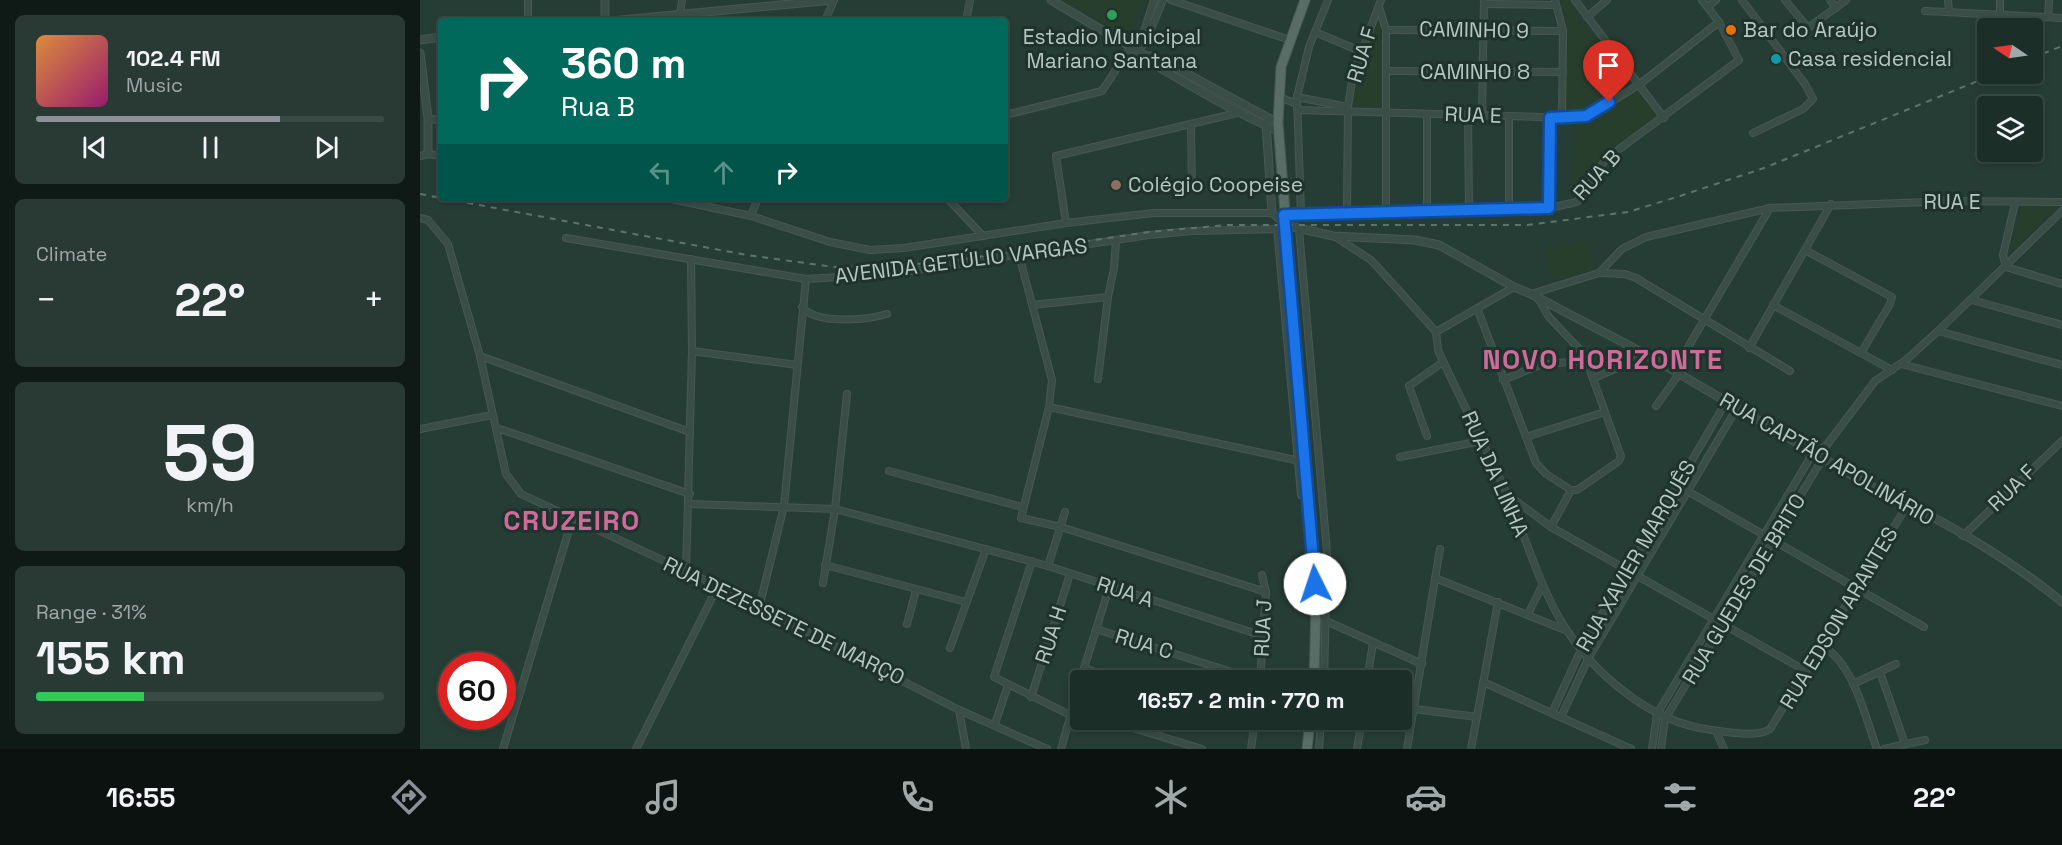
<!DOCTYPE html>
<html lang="en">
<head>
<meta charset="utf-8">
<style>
	body { margin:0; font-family:"Space Grotesk",sans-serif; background:#293a34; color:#f1f3f6; height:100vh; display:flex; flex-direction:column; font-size:22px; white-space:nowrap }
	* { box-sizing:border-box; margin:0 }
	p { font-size:20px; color:#a0a8a8 }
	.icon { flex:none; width:33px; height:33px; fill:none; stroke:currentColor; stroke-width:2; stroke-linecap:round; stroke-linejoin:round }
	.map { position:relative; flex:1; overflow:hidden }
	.side { display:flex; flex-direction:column; gap:15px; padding:15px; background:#0f1916; width:420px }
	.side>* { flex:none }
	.banner { position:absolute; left:18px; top:18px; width:570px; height:183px; border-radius:6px; box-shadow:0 3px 9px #0003,0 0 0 2px #3a4a45; background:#00695c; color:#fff; overflow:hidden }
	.needle { width:39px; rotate:283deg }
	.controls { position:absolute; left:1557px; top:18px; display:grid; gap:12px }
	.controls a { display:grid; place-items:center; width:66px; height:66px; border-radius:6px; background:#1c2e28; box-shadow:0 3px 9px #0003,0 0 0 2px #3a4a45; font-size:30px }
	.speed { position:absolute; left:18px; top:652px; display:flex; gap:12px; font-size:30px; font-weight:700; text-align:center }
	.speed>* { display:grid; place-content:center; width:78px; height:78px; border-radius:50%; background:#1c2e28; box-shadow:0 3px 9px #0003,0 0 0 2px #3a4a45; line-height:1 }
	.speed .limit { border:9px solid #d22; background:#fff; color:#111 }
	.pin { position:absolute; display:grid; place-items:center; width:51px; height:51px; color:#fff; margin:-62px -26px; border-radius:50% 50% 50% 0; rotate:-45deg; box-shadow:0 0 6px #0007 }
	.pin .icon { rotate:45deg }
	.me { position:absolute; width:66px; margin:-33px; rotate:356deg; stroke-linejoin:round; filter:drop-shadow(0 0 4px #0008) }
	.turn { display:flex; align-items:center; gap:21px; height:126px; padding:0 24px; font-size:27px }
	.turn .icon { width:78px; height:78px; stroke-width:2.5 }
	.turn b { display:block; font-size:42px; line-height:51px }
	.lanes { display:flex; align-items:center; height:57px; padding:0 24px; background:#0003; justify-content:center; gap:30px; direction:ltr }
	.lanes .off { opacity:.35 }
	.big { font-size:45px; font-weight:600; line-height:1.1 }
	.side .tile { flex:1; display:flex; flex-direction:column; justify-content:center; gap:9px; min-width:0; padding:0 21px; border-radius:9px; background:#293a34 }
	.side .dial { align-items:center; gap:0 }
	.dial b { font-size:78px; line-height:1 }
	.song { display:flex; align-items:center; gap:18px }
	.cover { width:72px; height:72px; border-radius:9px; background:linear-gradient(135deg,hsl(30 70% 55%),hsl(320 70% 35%)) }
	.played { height:6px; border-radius:3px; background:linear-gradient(90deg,#8c9099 70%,#3a4a45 70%) }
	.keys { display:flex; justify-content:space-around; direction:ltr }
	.heat { display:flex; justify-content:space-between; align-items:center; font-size:33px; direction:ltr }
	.charge { height:9px; border-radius:4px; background:linear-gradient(90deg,#34c759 31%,#3a4a45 0) }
	.trip { position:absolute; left:650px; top:670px; width:342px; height:60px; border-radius:6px; background:#1c2e28; box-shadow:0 3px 9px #0003,0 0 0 2px #3a4a45; font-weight:600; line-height:60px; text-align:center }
	.tab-bar { display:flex; height:96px; justify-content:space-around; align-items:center; background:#0b1210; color:#a0a8a8 }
	.tab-bar .icon { width:42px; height:42px }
	.tab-bar .on { color:#8c9099 }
	.tab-bar b { font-size:27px; color:#f1f3f6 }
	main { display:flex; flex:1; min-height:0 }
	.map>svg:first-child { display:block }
	.green { fill:#283e2c }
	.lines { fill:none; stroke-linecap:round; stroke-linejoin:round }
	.minor-casing { stroke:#465953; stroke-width:8 }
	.tertiary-casing { stroke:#465953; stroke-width:9 }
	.primary-casing { stroke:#465953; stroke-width:11 }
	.minor { stroke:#3a4d47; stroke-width:6 }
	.tertiary { stroke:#3a4d47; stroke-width:7 }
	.primary { stroke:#586d66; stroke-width:9 }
	.rail { stroke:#5c746c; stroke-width:2; stroke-dasharray:6 6; stroke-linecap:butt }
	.route-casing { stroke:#114b97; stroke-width:15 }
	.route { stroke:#1a73e8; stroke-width:10 }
	.leisure-dot { fill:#2e9e5b; stroke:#1f322c; stroke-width:2 }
	.food-dot { fill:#e8710a; stroke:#1f322c; stroke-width:2 }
	.culture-dot { fill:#0f9aa8; stroke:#1f322c; stroke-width:2 }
	.education-dot { fill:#8d6e63; stroke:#1f322c; stroke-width:2 }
	.labels { text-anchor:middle; stroke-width:6; stroke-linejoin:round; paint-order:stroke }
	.street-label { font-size:21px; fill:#b6c8c2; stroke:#1f322c }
	.poi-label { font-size:21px; fill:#b6c8c2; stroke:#1f322c; text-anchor:start }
	.district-label { font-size:27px; font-weight:bold; letter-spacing:1.5px; fill:#cd6c9b; stroke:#1f322c }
</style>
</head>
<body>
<main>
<section class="side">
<div class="tile">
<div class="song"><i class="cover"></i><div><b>102.4 FM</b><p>Music</p></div></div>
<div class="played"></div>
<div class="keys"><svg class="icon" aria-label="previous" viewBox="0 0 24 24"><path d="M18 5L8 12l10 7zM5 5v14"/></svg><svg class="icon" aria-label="pause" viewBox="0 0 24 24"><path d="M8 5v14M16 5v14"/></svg><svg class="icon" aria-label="next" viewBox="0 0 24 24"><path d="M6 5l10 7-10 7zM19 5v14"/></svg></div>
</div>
<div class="tile"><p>Climate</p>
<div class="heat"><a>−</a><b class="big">22°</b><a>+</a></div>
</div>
<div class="tile dial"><b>59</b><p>km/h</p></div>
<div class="tile"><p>Range · 31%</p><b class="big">155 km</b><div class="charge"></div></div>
</section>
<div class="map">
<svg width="1642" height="749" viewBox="0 0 1642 749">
	<rect width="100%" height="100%" fill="#263d35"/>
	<g class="green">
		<path d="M643 0H723L712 29 704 34Z"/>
		<path d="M1137 0H1149L1161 21 1211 83C1191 99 1172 117 1145 115V34Z"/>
		<path d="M956 25 965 27 964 111 930 105 942 55Z"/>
		<path d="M1216 90 1237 115 1177 162 1160 191 1152 187 1157 126 1169 124Z"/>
		<path d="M1634 204 1635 211 1591 252 1599 206Z"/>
		<path d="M1167 239 1175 268 1133 280 1126 251Z"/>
	</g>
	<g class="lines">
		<defs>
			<g id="minor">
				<path d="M108 0V21"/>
				<path d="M751 0 864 38"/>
				<path d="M1135 0 1143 31 1142 118"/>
				<path d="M1155 0 1244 118"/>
				<path d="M1322 0 1385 84 1393 99 1383 109 1333 133"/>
				<path d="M1365 0 1388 28 1426 0"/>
				<path d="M1410 0 1416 8"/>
				<path d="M1528 0 1529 12"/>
				<path d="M1064 4 1136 5"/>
				<path d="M959 7 966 30V211"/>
				<path d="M1288 7 1296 0"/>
				<path d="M1505 11 1642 18"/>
				<path d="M1580 14V0"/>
				<path d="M1167 17 1187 0"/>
				<path d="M1628 17 1629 0"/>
				<path d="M259 21 262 0"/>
				<path d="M405 21 414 0"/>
				<path d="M546 21 550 0"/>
				<path d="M966 30 1143 31"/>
				<path d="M895 32 940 51"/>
				<path d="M718 50 734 0"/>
				<path d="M718 51 726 41 743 0"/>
				<path d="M966 71 1143 72"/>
				<path d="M859 97 877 104"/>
				<path d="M877 97 928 107"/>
				<path d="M877 110 1156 118 1178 110 1220 84 1299 22"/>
				<path d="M585 115 682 91 711 47"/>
				<path d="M1048 115 1049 210"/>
				<path d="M1062 115 1064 0"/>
				<path d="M8 118 21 121"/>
				<path d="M771 125 772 190"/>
				<path d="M0 156 8 154 21 156"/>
				<path d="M247 198 331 216 410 242 450 250 484 248 646 223 734 213H852L865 225"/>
				<path d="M527 198 563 236"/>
				<path d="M1595 203 1583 255 1586 267 1642 284"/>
				<path d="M1129 208 1130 118"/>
				<path d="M1089 210V116"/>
				<path d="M1007 211V114"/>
				<path d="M927 212 928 107 933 75 961 0"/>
				<path d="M881 214 877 97 889 47 908 0"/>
				<path d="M864 215 1129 208 1157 202 1186 159 1319 60 1299 22 1282 0"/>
				<path d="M331 216 338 198"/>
				<path d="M0 218 8 220 28 244 60 356 86 474 101 494 298 586 539 710 627 749"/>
				<path d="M646 223 636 156 817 113"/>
				<path d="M857 228 881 495"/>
				<path d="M879 229 907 552 904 681"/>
				<path d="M914 236 951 260 983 295 1016 332 1018 350C1039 397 1064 443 1085 490 1121 572 1129 635 1206 693 1232 713 1259 726 1292 730 1308 732 1337 738 1350 729L1488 504"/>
				<path d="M146 238 386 279 471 274 729 235 772 231 866 229"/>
				<path d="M1385 250 1472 297 1470 304 1441 353"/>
				<path d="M599 255 632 380 629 407 601 518 641 527 846 592"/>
				<path d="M1179 273 1205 274 1216 278 1370 371"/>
				<path d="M1111 294 1179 273 1202 249 1226 237 1350 208 1533 201 1642 202"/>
				<path d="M1117 297 1129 317 1164 354 1201 456 1199 461 1157 490H1151"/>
				<path d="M1552 300 1642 325"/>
				<path d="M612 305 688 297 694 268 696 241"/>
				<path d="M1353 305 1472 370"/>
				<path d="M382 307C397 325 447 320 467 314"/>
				<path d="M1057 308 1116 463 1126 474 1151 490"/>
				<path d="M1518 331 1642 365"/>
				<path d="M1016 332 1094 287"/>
				<path d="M1329 348 1411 204"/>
				<path d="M272 351 377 365"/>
				<path d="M60 356 270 432"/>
				<path d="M1481 364 1642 406"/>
				<path d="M1254 371 1350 208"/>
				<path d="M1174 378 1227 355"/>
				<path d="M678 379 688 297"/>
				<path d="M1083 380 1120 365 1167 360"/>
				<path d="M1236 406 1259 374"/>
				<path d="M629 407 880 461"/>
				<path d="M77 428 270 494"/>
				<path d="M0 429 72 415"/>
				<path d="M1007 436 989 386 1023 362"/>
				<path d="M1106 437 1185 412"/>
				<path d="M980 457 1061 441"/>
				<path d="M469 471 602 507"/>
				<path d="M1257 485 1504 627"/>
				<path d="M1088 495 1131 527 1386 671"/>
				<path d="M270 504 415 509 628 566 843 636"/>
				<path d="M1131 527 1151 490"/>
				<path d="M1543 536 1642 441"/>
				<path d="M612 561 574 677 650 715"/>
				<path d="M405 565 546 602"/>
				<path d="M628 566 645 512"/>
				<path d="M266 572 272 351 271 259"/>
				<path d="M1015 578 1145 630"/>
				<path d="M403 583 415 509 427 394"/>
				<path d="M896 607 906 621 1002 664"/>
				<path d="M339 608 364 506 386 279"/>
				<path d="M1108 614 1122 586"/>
				<path d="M487 624 496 590"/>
				<path d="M676 629 840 681"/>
				<path d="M1402 645C1435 666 1444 714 1457 749"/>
				<path d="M530 648 566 549"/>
				<path d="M664 668 702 681"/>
				<path d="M1460 672 1485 744"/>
				<path d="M660 681 689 588"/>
				<path d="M840 681 846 592 842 575"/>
				<path d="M947 681 953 643"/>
				<path d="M1063 682 1211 749"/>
				<path d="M1433 684 1476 664"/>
				<path d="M611 697 650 574"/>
				<path d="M994 709 1057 717"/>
				<path d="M539 710 546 749"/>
				<path d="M1132 713 1160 652 1306 402"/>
				<path d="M1141 717 1168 659 1317 408"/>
				<path d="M687 720 782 749"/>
				<path d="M821 720 835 725"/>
				<path d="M575 724 588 685"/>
				<path d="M1296 731 1304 749"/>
				<path d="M83 749 152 520"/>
				<path d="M216 749 298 586"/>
				<path d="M641 749 660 682"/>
				<path d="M831 749 835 720"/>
				<path d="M899 749 901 720"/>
				<path d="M937 749 942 720"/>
				<path d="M987 749 1020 549"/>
				<path d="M1051 749 1078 602"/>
				<path d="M1232 749 1237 714 1393 453 1406 446"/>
				<path d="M1241 749 1245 719 1403 458 1406 446 1455 381 1486 360 1518 331 1642 211"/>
				<path d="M1464 749 1505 740"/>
			</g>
			<g id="tertiary">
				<path d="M631 0 726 56 730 62C772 87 813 111 858 131"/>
				<path d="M185 21V0"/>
				<path d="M191 21 413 0"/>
				<path d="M0 40 21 37"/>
				<path d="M0 53 8 118V154"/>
				<path d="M726 56H734L858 123"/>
				<path d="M846 123 852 213"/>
				<path d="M865 225 913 236 995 240 1019 245 1094 287 1111 294 1227 355 1461 492C1521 518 1592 561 1642 602"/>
			</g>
			<g id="primary">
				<path d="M885 0 861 67 858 123 896 607 894 681"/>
				<path d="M887 749 890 720"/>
			</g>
		</defs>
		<use href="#minor" class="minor-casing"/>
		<use href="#tertiary" class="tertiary-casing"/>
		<use href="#primary" class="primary-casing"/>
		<use href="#minor" class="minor"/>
		<use href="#tertiary" class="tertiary"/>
		<use href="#primary" class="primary"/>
		<g class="rail">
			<path d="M1612 58 1642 46"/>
			<path d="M0 194 327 255 414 267 487 265 537 260 729 232 807 225H1107L1208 212 1260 196 1344 168 1575 74"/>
		</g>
	</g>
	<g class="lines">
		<defs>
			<path id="route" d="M895 584 864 215 1129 208 1130 118 1166 116 1189 102"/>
		</defs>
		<use href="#route" class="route-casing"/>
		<use href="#route" class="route"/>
	</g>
	<circle class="leisure-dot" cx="692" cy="15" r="6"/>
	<circle class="food-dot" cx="1311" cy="30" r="6"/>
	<circle class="culture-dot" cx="1356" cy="59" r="6"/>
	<circle class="education-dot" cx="696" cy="185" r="6"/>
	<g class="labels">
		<g class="street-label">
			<text transform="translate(1054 30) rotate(1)" y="7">CAMINHO 9</text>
			<text transform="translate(942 55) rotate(-73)" y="7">RUA F</text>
			<text x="1055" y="79">CAMINHO 8</text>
			<text transform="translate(1053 115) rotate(2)" y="7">RUA E</text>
			<text transform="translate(1177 175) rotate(-48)" y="7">RUA B</text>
			<text x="1532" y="209">RUA E</text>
			<text transform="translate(541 261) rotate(-7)" y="7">AVENIDA GETÚLIO VARGAS</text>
			<text transform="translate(1407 459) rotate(30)" y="7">RUA CAPTÃO APOLINÁRIO</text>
			<text transform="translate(1075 474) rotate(66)" y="7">RUA DA LINHA</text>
			<text transform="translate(1592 488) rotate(-44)" y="7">RUA F</text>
			<text transform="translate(1216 556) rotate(-60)" y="7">RUA XAVIER MARQUÊS</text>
			<text transform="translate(1324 589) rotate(-59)" y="7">RUA GUEDES DE BRITO</text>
			<text transform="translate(705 592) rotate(18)" y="7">RUA A</text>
			<text transform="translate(1419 618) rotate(-59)" y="7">RUA EDSON ARANTES</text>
			<text transform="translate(364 621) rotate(26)" y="7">RUA DEZESSETE DE MARÇO</text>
			<text transform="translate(843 628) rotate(-87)" y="7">RUA J</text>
			<text transform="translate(631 635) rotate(-72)" y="7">RUA H</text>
			<text transform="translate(724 644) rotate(17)" y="7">RUA C</text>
		</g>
		<g class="poi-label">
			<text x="1323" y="37">Bar do Araújo</text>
			<text x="692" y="44" text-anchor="middle">Estadio Municipal<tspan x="692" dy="24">Mariano Santana</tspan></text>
			<text x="1368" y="66">Casa residencial</text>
			<text x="708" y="192">Colégio Coopeise</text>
		</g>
		<g class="district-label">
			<text x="1183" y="369">NOVO HORIZONTE</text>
			<text x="152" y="530">CRUZEIRO</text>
		</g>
	</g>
</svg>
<div class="controls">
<a><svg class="needle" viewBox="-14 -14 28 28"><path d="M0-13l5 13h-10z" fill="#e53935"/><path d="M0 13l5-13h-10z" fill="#a0a8a8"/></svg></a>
<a><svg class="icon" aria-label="layers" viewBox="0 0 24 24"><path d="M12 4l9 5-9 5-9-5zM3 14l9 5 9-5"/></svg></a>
</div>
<div class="speed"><div class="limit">60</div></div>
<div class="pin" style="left:1189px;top:102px;background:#d93025"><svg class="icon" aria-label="arrive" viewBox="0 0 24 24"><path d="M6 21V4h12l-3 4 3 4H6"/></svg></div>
<svg class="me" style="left:895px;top:584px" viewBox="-20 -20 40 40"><circle r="19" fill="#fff"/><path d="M0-13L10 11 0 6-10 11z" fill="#1a73e8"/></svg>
<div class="trip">16:57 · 2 min · 770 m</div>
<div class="banner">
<div class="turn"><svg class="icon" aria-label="right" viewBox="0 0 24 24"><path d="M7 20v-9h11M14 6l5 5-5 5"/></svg><div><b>360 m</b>Rua B</div></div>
<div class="lanes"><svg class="icon off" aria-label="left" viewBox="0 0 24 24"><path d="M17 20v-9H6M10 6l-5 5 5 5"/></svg><svg class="icon off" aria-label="ahead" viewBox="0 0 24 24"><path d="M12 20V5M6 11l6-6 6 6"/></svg><svg class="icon" aria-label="right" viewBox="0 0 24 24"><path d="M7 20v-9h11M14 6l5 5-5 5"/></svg></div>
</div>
</div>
</main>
<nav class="tab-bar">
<b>16:55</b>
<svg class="icon on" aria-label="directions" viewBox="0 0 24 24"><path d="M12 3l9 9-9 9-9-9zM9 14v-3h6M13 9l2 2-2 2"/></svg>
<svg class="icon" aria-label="music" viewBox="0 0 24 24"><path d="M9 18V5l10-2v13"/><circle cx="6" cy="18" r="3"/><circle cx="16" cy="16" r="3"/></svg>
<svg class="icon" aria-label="phone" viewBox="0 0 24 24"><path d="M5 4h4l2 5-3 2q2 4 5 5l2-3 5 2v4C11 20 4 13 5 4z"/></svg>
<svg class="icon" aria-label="climate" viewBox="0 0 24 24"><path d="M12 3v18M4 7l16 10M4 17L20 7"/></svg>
<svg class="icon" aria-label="car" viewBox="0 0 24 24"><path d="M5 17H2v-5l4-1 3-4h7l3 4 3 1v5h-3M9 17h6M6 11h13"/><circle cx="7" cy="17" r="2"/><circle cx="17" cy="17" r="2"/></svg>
<svg class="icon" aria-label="filters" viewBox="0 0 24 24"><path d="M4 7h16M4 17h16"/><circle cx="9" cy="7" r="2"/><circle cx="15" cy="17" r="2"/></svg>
<b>22°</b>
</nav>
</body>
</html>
